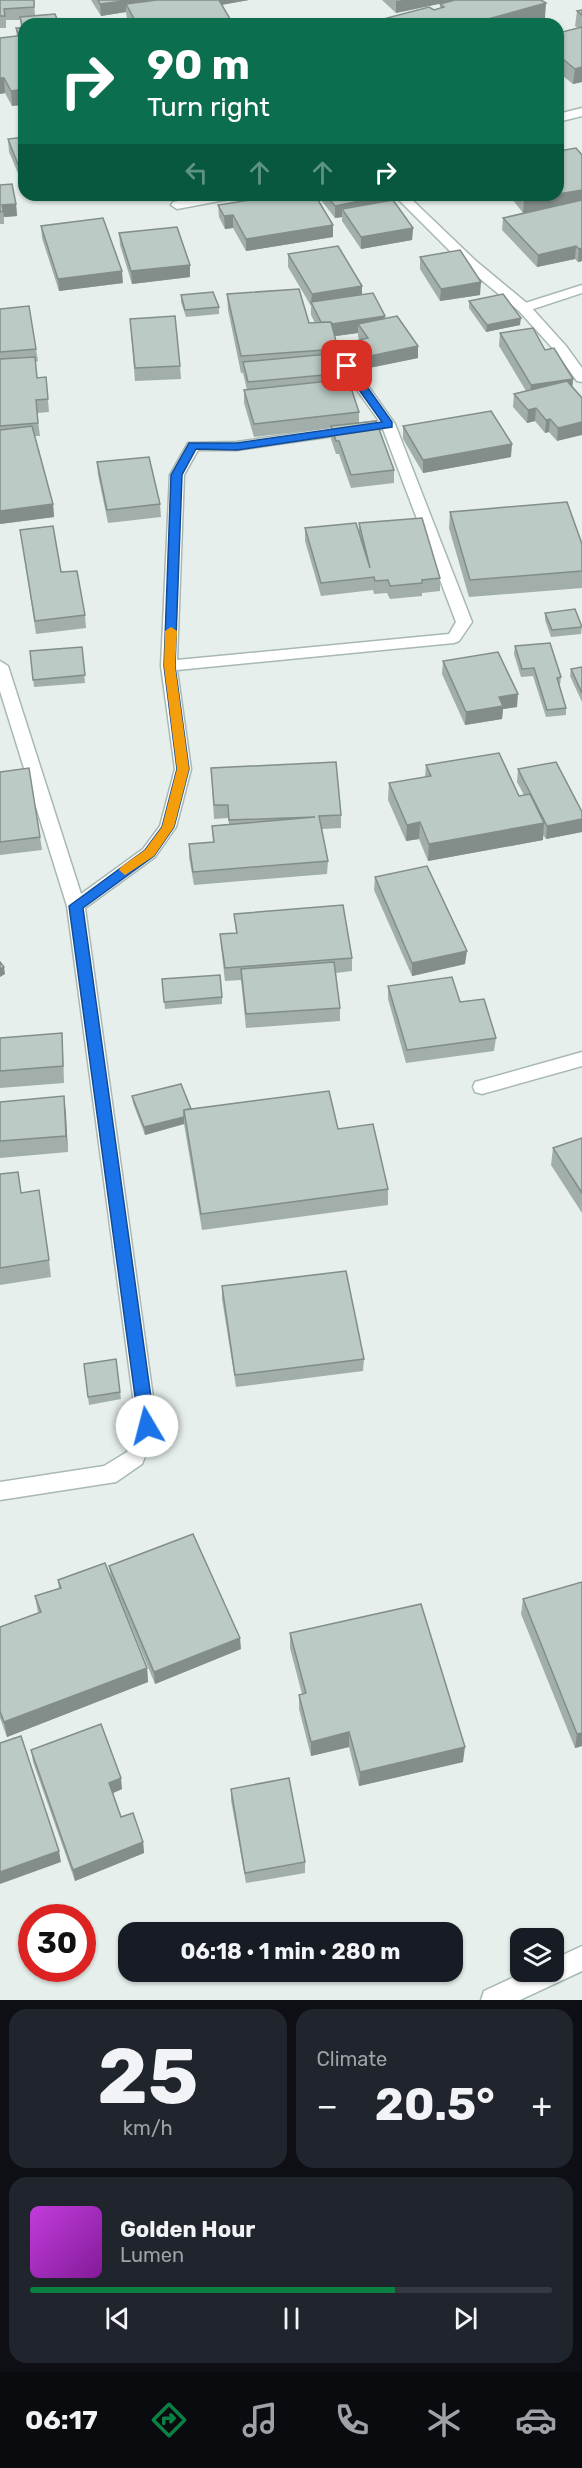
<!DOCTYPE html>
<html lang="en">
<head>
<meta charset="utf-8">
<style>
	body { margin:0; font-family:Rubik,sans-serif; background:#20242c; color:#f1f3f6; height:100vh; display:flex; flex-direction:column; font-size:22px; white-space:nowrap }
	* { box-sizing:border-box; margin:0 }
	p { font-size:20px; color:#9ea1a6 }
	.icon { flex:none; width:33px; height:33px; fill:none; stroke:currentColor; stroke-width:2; stroke-linecap:round; stroke-linejoin:round }
	.map { position:relative; height:2000px; overflow:hidden }
	.side { display:flex; flex-direction:column; gap:9px; padding:9px; background:#0d0f14; flex:1 }
	.side>* { flex:none }
	.banner { position:absolute; left:18px; top:18px; width:546px; height:183px; border-radius:18px; box-shadow:0 2px 4px #0004; background:#0b6e4f; color:#fff; overflow:hidden }
	.fabs { position:absolute; left:510px; top:1928px; display:grid; gap:12px }
	.fabs a { display:grid; place-items:center; width:54px; height:54px; border-radius:12px; background:#171b24; box-shadow:0 2px 4px #0004; font-size:30px }
	.speed { position:absolute; left:18px; top:1904px; display:flex; gap:12px; font-size:30px; font-weight:700; text-align:center }
	.speed>* { display:grid; place-content:center; width:78px; height:78px; border-radius:50%; background:#171b24; box-shadow:0 2px 4px #0004; line-height:1 }
	.speed .limit { border:9px solid #d22; background:#fff; color:#111 }
	.pin { position:absolute; display:grid; place-items:center; width:51px; height:51px; color:#fff; margin:-26px; border-radius:12px; box-shadow:0 3px 9px #0006 }
	.me { position:absolute; width:66px; margin:-33px; rotate:352deg; stroke-linejoin:round; filter:drop-shadow(0 0 4px #0008) }
	.turn { display:flex; align-items:center; gap:21px; height:126px; padding:0 30px; font-size:27px }
	.turn .icon { width:78px; height:78px; stroke-width:2.5 }
	.turn b { display:block; font-size:42px; line-height:51px }
	.lanes { display:flex; align-items:center; height:57px; padding:0 30px; background:#0003; justify-content:center; gap:30px; direction:ltr }
	.lanes .off { opacity:.35 }
	.big { font-size:45px; font-weight:700; line-height:1.1 }
	.side .card { flex:1; display:flex; flex-direction:column; justify-content:center; gap:9px; min-width:0; padding:0 21px; border-radius:18px; background:#20242c }
	.side .dial { align-items:center; gap:0 }
	.dial b { font-size:78px; line-height:1 }
	.song { display:flex; align-items:center; gap:18px }
	.cover { width:72px; height:72px; border-radius:9px; background:linear-gradient(135deg,hsl(290 70% 55%),hsl(290 70% 35%)) }
	.played { height:6px; border-radius:3px; background:linear-gradient(90deg,#0b8043 70%,#363941 70%) }
	.keys { display:flex; justify-content:space-around; direction:ltr }
	.heat { display:flex; justify-content:space-between; align-items:center; font-size:33px; direction:ltr }
	.side .tiles { flex:1; display:grid; gap:9px; grid-template-columns:1fr 1fr }
	.card:last-child { grid-column:span 2 }
	.trip { position:absolute; left:118px; top:1922px; width:345px; height:60px; border-radius:18px; background:#171b24; box-shadow:0 2px 4px #0004; font-weight:700; line-height:60px; text-align:center }
	.menu { display:flex; height:96px; justify-content:space-around; align-items:center; background:#090b0e; color:#9ea1a6 }
	.menu .icon { width:42px; height:42px }
	.menu .selected { color:#0b8043 }
	.menu b { font-size:27px; color:#f1f3f6 }
	.map>svg:first-child { display:block }
	.lines { fill:none; stroke-linecap:round; stroke-linejoin:round }
	.service-casing { stroke:#a8b8b2; stroke-width:3 }
	.minor-casing { stroke:#a8b8b2; stroke-width:3 }
	.service { fill:#fff; fill-rule:evenodd }
	.minor { fill:#fff; fill-rule:evenodd }
	.wall { fill:#a1aea9 }
	.shaded-wall { fill:#838d89 }
	.building { fill:#bbcac4; stroke:#838d89; stroke-width:1.5 }
	.route { fill:#1a73e8; stroke:#114b97; stroke-width:1.5 }
	.slow { fill:#f59e0b }
</style>
</head>
<body>
<div class="map">
<svg width="582" height="2000" viewBox="0 0 582 2000">
	<rect width="100%" height="100%" fill="#e6efeb"/>
	<g class="lines">
		<defs>
			<path id="service" d="M582 285V293L524 312 517 308 519 305Z"/>
			<g id="minor">
				<path d="M582 108V116L558 122V114Z"/>
				<path d="M210 195H236L230 199 177 209 171 205 173 202Z"/>
				<path d="M394 195H407L476 261 529 305 566 346 582 368V382L577 381 556 352 519 311 466 267Z"/>
				<path d="M347 362 352 363 395 424 472 622 459 641 454 643 177 670 191 769 176 827 155 857 85 908 157 1426 142 1464 116 1482 0 1500V1482L104 1466 127 1452 137 1426 67 906 0 691V661L8 666 81 894 143 849 160 826 175 769 161 666 170 475 188 443 237 442 379 421 340 366ZM383 429 456 622 449 634 177 660 184 475 198 450H237Z"/>
				<path d="M582 1052V1066L482 1094 475 1092 473 1087 475 1082Z"/>
				<path d="M582 1946V1971L520 2000H481L484 1991 527 1971H554V1959Z"/>
			</g>
		</defs>
		<use href="#service" class="service-casing"/>
		<use href="#minor" class="minor-casing"/>
		<use href="#service" class="service"/>
		<use href="#minor" class="minor"/>
	</g>
	<g class="wall">
		<path d="M0 0H34L35 16 12 106 5 93 0 94V38L17 36 16 28H21L20 20H6V28H0Z"/>
		<path d="M91 0H249L222 5 233 24H129L127 19 126 12 101 16Z"/>
		<path d="M382 0H541L545 18 524 24H387V18L440 9V4L448 2 396 13Z"/>
		<path d="M582 10V82L573 84 558 72V33L578 28 575 26 577 11Z"/>
		<path d="M24 137 23 185 9 152 8 139Z"/>
		<path d="M559 151 582 155V261L578 262 575 259 537 267 502 230 503 218 523 213 509 195H558Z"/>
		<path d="M0 185 16 204 17 216 4 217V224H0Z"/>
		<path d="M317 195H388V201L413 228 412 240 361 249 342 221V217L335 218Z"/>
		<path d="M218 205 333 237 246 251 233 228 225 229 219 217Z"/>
		<path d="M41 226 123 283 59 291 42 238Z"/>
		<path d="M119 233 190 265V277L132 284 120 245Z"/>
		<path d="M288 254 362 286V295L384 319 418 346V358L369 368 358 353 359 340H360L358 337V333L335 336 338 349V353L345 373V380L359 412V423L394 470V483L351 488 339 454H336L331 439V428L254 437 244 403V390H247L243 373H241L228 310 227 294 309 323H315L311 315V306L288 267Z"/>
		<path d="M420 257 480 295 440 301 420 269Z"/>
		<path d="M181 295 219 307V314L186 317 181 302Z"/>
		<path d="M469 301 520 325 486 332 469 308Z"/>
		<path d="M0 309 36 349 38 361 35 362 37 378 46 377 49 412 37 413 40 436H35L53 504 54 517 0 524Z"/>
		<path d="M130 319 180 366 181 379 135 381Z"/>
		<path d="M500 333 545 350 573 379 572 387 557 441 549 432 545 433 535 421 527 423 513 407 514 394 526 391 499 346Z"/>
		<path d="M403 426 511 457 423 473 403 439Z"/>
		<path d="M97 462 160 504 161 517 108 523 98 475Z"/>
		<path d="M450 512 582 544V588L469 597 449 528Z"/>
		<path d="M359 523 440 578V591L422 593V596L390 599 387 593 374 594 373 590 321 596 305 541V528L359 531Z"/>
		<path d="M20 530 61 572 85 615 86 628 36 634Z"/>
		<path d="M545 613 582 627 581 634 551 637 545 620Z"/>
		<path d="M515 646 561 677 560 685H559L566 708V715L546 717 533 676 521 677 514 654Z"/>
		<path d="M82 647 85 683 34 687 30 651Z"/>
		<path d="M443 661 517 707 503 709 502 719 465 725 442 674Z"/>
		<path d="M582 667V702L570 676 571 669Z"/>
		<path d="M426 765 519 796 524 795 517 782 518 769 582 812V832L546 839 543 835V840L428 861 419 839 406 841 388 800 389 783 425 777Z"/>
		<path d="M211 768 341 815V828L322 829 328 861 327 874 194 885 189 857V844L213 842 212 826 229 824 228 818 214 819Z"/>
		<path d="M0 772 40 837 42 850 0 855Z"/>
		<path d="M375 877 465 964 412 976 374 890Z"/>
		<path d="M234 914 352 958V971L336 973 340 1008V1021L246 1028 241 980 225 981 221 947 220 934 236 933Z"/>
		<path d="M162 979 222 997V1004L165 1009Z"/>
		<path d="M388 986 460 1002 496 1038 494 1051 406 1063 388 999Z"/>
		<path d="M62 1033 63 1050 64 1083 0 1088V1038Z"/>
		<path d="M64 1096 68 1152 0 1158V1102Z"/>
		<path d="M132 1096 191 1109 338 1129 388 1189V1205L202 1230 184 1124 145 1135 133 1103Z"/>
		<path d="M582 1138V1213L551 1165 553 1148Z"/>
		<path d="M0 1174 21 1193 49 1260 51 1277 0 1285Z"/>
		<path d="M222 1286 364 1359 363 1371 236 1387 222 1299Z"/>
		<path d="M116 1359 121 1399 89 1405 84 1364Z"/>
		<path d="M109 1566 241 1649 155 1684 115 1587 147 1668 148 1682 7 1737 0 1718V1627L38 1613 35 1596 59 1589 58 1580 111 1578Z"/>
		<path d="M582 1582V1746L575 1748 521 1614 523 1599Z"/>
		<path d="M290 1633 463 1762 359 1786 349 1747 311 1756 299 1709V1695L302 1694 290 1648Z"/>
		<path d="M31 1750 122 1789 113 1793 121 1817 143 1842 144 1853 75 1881 33 1762Z"/>
		<path d="M231 1789 305 1862V1873L246 1883 231 1800Z"/>
	</g>
	<g class="shaded-wall">
		<path d="M132 0H173L126 4V12L101 16 100 4Z"/>
		<path d="M214 0H249L214 6Z"/>
		<path d="M403 0H457L396 13V1Z"/>
		<path d="M546 3 545 18 524 24H470Z"/>
		<path d="M582 67V82L573 84 575 69Z"/>
		<path d="M0 78H4L5 93 0 94Z"/>
		<path d="M24 89V105L12 106 11 91Z"/>
		<path d="M21 172H24V184L23 185Z"/>
		<path d="M582 190V202L523 213 524 200 558 195Z"/>
		<path d="M389 195 388 208 342 209V217L335 218V206Z"/>
		<path d="M16 204 17 216 4 217 2 205Z"/>
		<path d="M233 215V228L225 229 224 216Z"/>
		<path d="M333 225V237L246 251V239Z"/>
		<path d="M413 228 412 240 361 249V237Z"/>
		<path d="M576 246 575 259 537 267 538 255Z"/>
		<path d="M582 248V261L578 262 579 249Z"/>
		<path d="M190 265V277L132 284 131 271Z"/>
		<path d="M122 271 123 283 59 291 58 279Z"/>
		<path d="M481 282 480 295 440 301 441 289Z"/>
		<path d="M362 286V298L311 303 312 294Z"/>
		<path d="M385 316 384 329 358 324V333L322 338V325Z"/>
		<path d="M521 318 520 325 486 332 487 325Z"/>
		<path d="M418 346V358L369 368 370 356Z"/>
		<path d="M573 379 572 391 530 398 531 385Z"/>
		<path d="M536 408 535 421 527 423 528 410Z"/>
		<path d="M550 419 549 432 545 433 546 420Z"/>
		<path d="M582 422V435L557 441 558 428Z"/>
		<path d="M512 444 511 457 423 473V460Z"/>
		<path d="M53 504 54 517 0 524V511Z"/>
		<path d="M518 694 517 707 503 709 502 719 465 725 466 712 499 697Z"/>
		<path d="M582 819V832L546 839 547 826Z"/>
		<path d="M420 822 419 839 406 841 407 825Z"/>
		<path d="M544 823 543 840 428 861 429 844Z"/>
		<path d="M467 951 465 964 412 976V963Z"/>
		<path d="M4 967 5 974 0 977V969Z"/>
		<path d="M64 1096 66 1113 68 1152 66 1136Z"/>
		<path d="M184 1117V1124L145 1135 144 1127Z"/>
		<path d="M240 1638 241 1649 155 1684 154 1672Z"/>
		<path d="M147 1668 148 1682 7 1737 4 1722Z"/>
		<path d="M349 1732V1747L311 1756V1742Z"/>
		<path d="M582 1733V1746L575 1748 577 1734Z"/>
		<path d="M465 1747 463 1762 359 1786 360 1772Z"/>
		<path d="M121 1778 122 1789 111 1794 109 1783Z"/>
		<path d="M143 1842 144 1853 75 1881 73 1870Z"/>
		<path d="M59 1851 61 1862 0 1884V1872Z"/>
	</g>
	<g class="building">
		<path d="M0 0H34V7L4 9 5 16H0Z"/>
		<path d="M98 0H132L100 4Z"/>
		<path d="M157 0H219L233 24H137L126 4Z"/>
		<path d="M455 0H541L546 3 470 24H395L387 18 429 7 434 10 444 7 440 4Z"/>
		<path d="M582 10V15L577 11Z"/>
		<path d="M55 14 59 24H24V35L19 36 16 28H23L20 17Z"/>
		<path d="M582 27V67L575 69 558 55V33Z"/>
		<path d="M24 35V89L11 91 4 78H0V38Z"/>
		<path d="M24 137V172H21L8 139Z"/>
		<path d="M576 148 582 155V190L558 194V149L559 151Z"/>
		<path d="M12 184 16 204 2 205 3 211 0 212V185Z"/>
		<path d="M282 195H315L333 225 246 239 233 215 224 216 218 205Z"/>
		<path d="M326 195H389L335 206Z"/>
		<path d="M520 195H554L524 200Z"/>
		<path d="M393 200 413 228 361 237 342 209Z"/>
		<path d="M582 200V248L579 249 576 246 538 255 503 218Z"/>
		<path d="M103 218 122 271 58 279 41 226Z"/>
		<path d="M177 227 190 265 131 271 119 233Z"/>
		<path d="M338 246 362 286 312 294 288 254Z"/>
		<path d="M460 250 481 282 441 289 420 257Z"/>
		<path d="M299 289 309 323 331 322 338 349 241 356 227 294Z"/>
		<path d="M213 292 219 307 185 310 181 295Z"/>
		<path d="M373 293 385 316 332 324 331 322H321L311 302Z"/>
		<path d="M503 294 521 318 487 325 469 301Z"/>
		<path d="M29 306 36 349 0 352V309Z"/>
		<path d="M175 316 180 366 135 368 130 319Z"/>
		<path d="M397 316 418 346 370 356 359 340 368 338 358 324Z"/>
		<path d="M533 328 545 350 554 348 573 379 531 385 500 333Z"/>
		<path d="M339 353 345 373 248 382 243 362Z"/>
		<path d="M35 357 37 378 46 377 48 399 36 400 38 423 0 426V359Z"/>
		<path d="M348 379 359 412 254 424 244 390Z"/>
		<path d="M567 381 582 398V422L558 428 550 419 546 420 536 408 528 410 514 394Z"/>
		<path d="M491 411 512 444 423 460 403 426Z"/>
		<path d="M376 421 394 470 351 475 339 441H336L331 426Z"/>
		<path d="M32 426 53 504 0 511V430Z"/>
		<path d="M149 457 160 504 107 510 97 462Z"/>
		<path d="M567 502 582 544V571L470 580 450 512Z"/>
		<path d="M422 518 440 578 422 580V583L390 586 388 580 375 581 374 577 321 583 305 528 356 523 370 568 359 523Z"/>
		<path d="M53 526 61 572 77 571 85 615 35 621 20 530Z"/>
		<path d="M575 609 582 627 552 630 545 613Z"/>
		<path d="M550 643 561 677 557 678 566 708 547 710 534 668 522 669 515 646Z"/>
		<path d="M82 647 85 675 33 680 30 651Z"/>
		<path d="M498 652 518 694 499 697 503 706 466 712 443 661Z"/>
		<path d="M582 667V693L571 669Z"/>
		<path d="M499 753 519 796 530 794 544 823 429 844 420 822 407 825 389 783 431 776 426 765Z"/>
		<path d="M336 762 341 815 319 816 328 861 193 872 189 844 214 842 212 826 315 817 229 820 228 805H214L211 768Z"/>
		<path d="M556 762 582 812V819L547 826 518 769Z"/>
		<path d="M29 768 40 837 0 842V772Z"/>
		<path d="M427 866 467 951 412 963 375 877Z"/>
		<path d="M343 905 352 958 225 968 220 934 237 933 234 914Z"/>
		<path d="M0 962 4 967 0 969Z"/>
		<path d="M334 962 340 1008 246 1014 241 969Z"/>
		<path d="M220 975 222 997 164 1002 162 979Z"/>
		<path d="M452 977 460 1002 484 999 496 1038 407 1050 388 986Z"/>
		<path d="M62 1033 63 1066 0 1071V1038Z"/>
		<path d="M181 1084 191 1109 184 1110V1117L144 1127 132 1096Z"/>
		<path d="M329 1091 338 1129 373 1124 388 1189 201 1214 184 1110Z"/>
		<path d="M64 1096 66 1136 0 1141V1102Z"/>
		<path d="M582 1138V1193L553 1148Z"/>
		<path d="M18 1172 21 1193 39 1190 49 1260 0 1268V1174Z"/>
		<path d="M346 1271 364 1359 235 1375 222 1286Z"/>
		<path d="M116 1359 120 1392 88 1397 84 1364Z"/>
		<path d="M193 1534 240 1638 154 1672 109 1566Z"/>
		<path d="M105 1563 147 1668 4 1722 0 1711V1627L41 1612 35 1596 61 1588 58 1580Z"/>
		<path d="M582 1582V1733L577 1734 523 1599Z"/>
		<path d="M421 1604 465 1747 360 1772 349 1732 311 1742 299 1695 306 1693 290 1633Z"/>
		<path d="M101 1724 121 1778 109 1783 121 1817 133 1813 143 1842 73 1870 31 1750Z"/>
		<path d="M21 1736 59 1851 0 1872V1743Z"/>
		<path d="M289 1778 305 1862 245 1873 231 1789Z"/>
	</g>
	<path class="route" d="M347 363 351 364 392 422V427L237 450 196 449 182 475 175 666 189 769 174 827 154 856 83 908 155 1426 153 1431 147 1433 141 1431 139 1426 69 906 145 850 162 827 177 769 164 666 171 475 189 443H237L382 422 342 366Z"/>
	<path class="slow" d="M171 627 177 631 175 666 189 769 174 827 154 856 125 875 119 870 121 867 145 850 162 827 177 769 164 666 165 631Z"/>
</svg>
<div class="fabs">
<a><svg class="icon" aria-label="layers" viewBox="0 0 24 24"><path d="M12 4l9 5-9 5-9-5zM3 14l9 5 9-5"/></svg></a>
</div>
<div class="speed"><div class="limit">30</div></div>
<div class="pin" style="left:347px;top:366px;background:#d93025"><svg class="icon" aria-label="arrive" viewBox="0 0 24 24"><path d="M6 21V4h12l-3 4 3 4H6"/></svg></div>
<svg class="me" style="left:147px;top:1426px" viewBox="-20 -20 40 40"><circle r="19" fill="#fff"/><path d="M0-13L10 11 0 6-10 11z" fill="#1a73e8"/></svg>
<div class="trip">06:18 · 1 min · 280 m</div>
<div class="banner">
<div class="turn"><svg class="icon" aria-label="right" viewBox="0 0 24 24"><path d="M7 20v-9h11M14 6l5 5-5 5"/></svg><div><b>90 m</b>Turn right</div></div>
<div class="lanes"><svg class="icon off" aria-label="left" viewBox="0 0 24 24"><path d="M17 20v-9H6M10 6l-5 5 5 5"/></svg><svg class="icon off" aria-label="ahead" viewBox="0 0 24 24"><path d="M12 20V5M6 11l6-6 6 6"/></svg><svg class="icon off" aria-label="ahead" viewBox="0 0 24 24"><path d="M12 20V5M6 11l6-6 6 6"/></svg><svg class="icon" aria-label="right" viewBox="0 0 24 24"><path d="M7 20v-9h11M14 6l5 5-5 5"/></svg></div>
</div>
</div>
<section class="side">
<div class="tiles">
<div class="card dial"><b>25</b><p>km/h</p></div>
<div class="card"><p>Climate</p>
<div class="heat"><a>−</a><b class="big">20.5°</b><a>+</a></div>
</div>
<div class="card">
<div class="song"><i class="cover"></i><div><b>Golden Hour</b><p>Lumen</p></div></div>
<div class="played"></div>
<div class="keys"><svg class="icon" aria-label="previous" viewBox="0 0 24 24"><path d="M18 5L8 12l10 7zM5 5v14"/></svg><svg class="icon" aria-label="pause" viewBox="0 0 24 24"><path d="M8 5v14M16 5v14"/></svg><svg class="icon" aria-label="next" viewBox="0 0 24 24"><path d="M6 5l10 7-10 7zM19 5v14"/></svg></div>
</div>
</div>
</section>
<nav class="menu">
<b>06:17</b>
<svg class="icon selected" aria-label="directions" viewBox="0 0 24 24"><path d="M12 3l9 9-9 9-9-9zM9 14v-3h6M13 9l2 2-2 2"/></svg>
<svg class="icon" aria-label="music" viewBox="0 0 24 24"><path d="M9 18V5l10-2v13"/><circle cx="6" cy="18" r="3"/><circle cx="16" cy="16" r="3"/></svg>
<svg class="icon" aria-label="phone" viewBox="0 0 24 24"><path d="M5 4h4l2 5-3 2q2 4 5 5l2-3 5 2v4C11 20 4 13 5 4z"/></svg>
<svg class="icon" aria-label="climate" viewBox="0 0 24 24"><path d="M12 3v18M4 7l16 10M4 17L20 7"/></svg>
<svg class="icon" aria-label="car" viewBox="0 0 24 24"><path d="M5 17H2v-5l4-1 3-4h7l3 4 3 1v5h-3M9 17h6M6 11h13"/><circle cx="7" cy="17" r="2"/><circle cx="17" cy="17" r="2"/></svg>
</nav>
</body>
</html>
